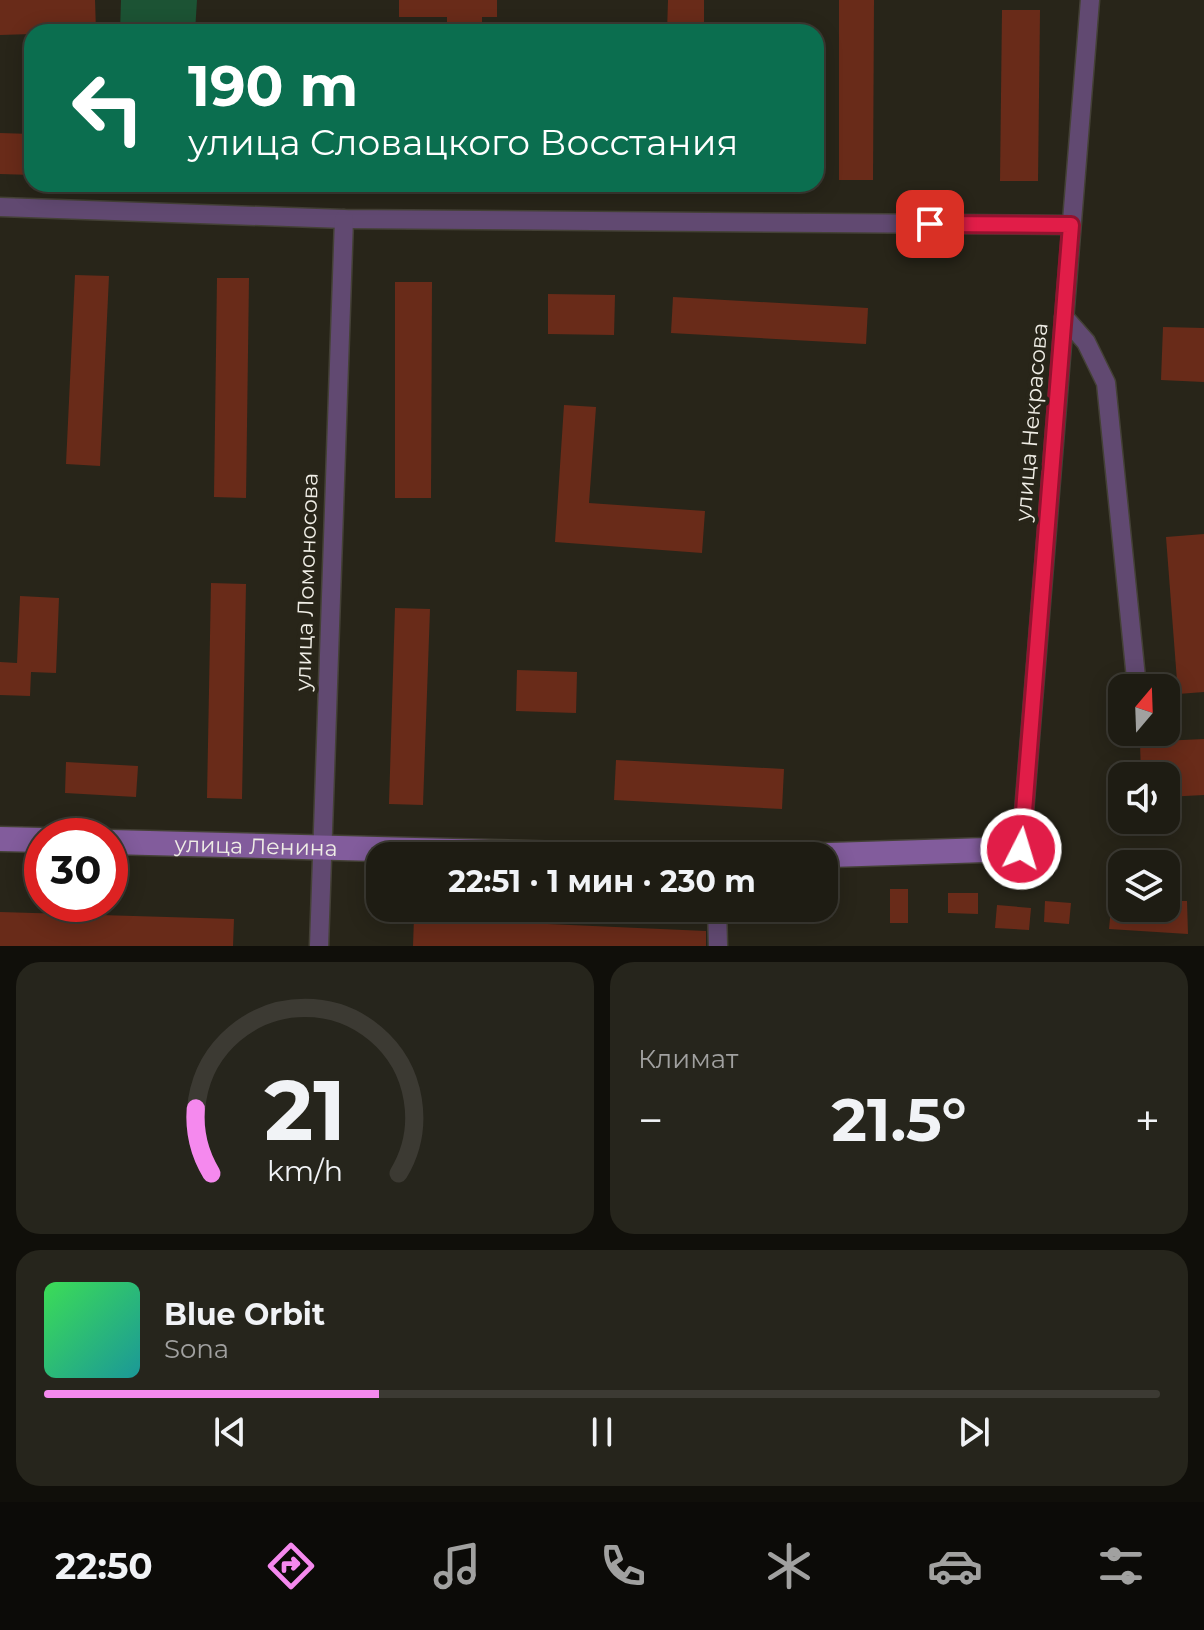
<!DOCTYPE html>
<html lang="ru">
<head>
<meta charset="utf-8">
<style>
	body { margin:0; font-family:Montserrat,sans-serif; background:#26251c; color:#f1f3f6; height:100vh; display:flex; flex-direction:column; font-size:30px; white-space:nowrap }
	* { box-sizing:border-box; margin:0 }
	p { font-size:26px; color:#a1a1a0 }
	.icon { flex:none; width:44px; height:44px; fill:none; stroke:currentColor; stroke-width:2; stroke-linecap:round; stroke-linejoin:round }
	.map { position:relative; height:946px; overflow:hidden }
	.sheet { display:flex; flex-direction:column; gap:16px; padding:16px; background:#100f0a; flex:1 }
	.sheet>* { flex:none }
	.banner { position:absolute; left:24px; top:24px; width:800px; height:168px; border-radius:24px; box-shadow:0 4px 20px #0003,0 0 0 2px #3c3a33; background:#0b6e4f; color:#fff; overflow:hidden }
	.needle { width:52px; rotate:19deg }
	.tools { position:absolute; left:1108px; top:674px; display:grid; gap:16px }
	.tools a { display:grid; place-items:center; width:72px; height:72px; border-radius:16px; background:#1e1c13; box-shadow:0 4px 20px #0003,0 0 0 2px #3c3a33; font-size:40px }
	.speed { position:absolute; left:24px; top:818px; display:flex; gap:16px; font-size:40px; font-weight:700; text-align:center }
	.speed>* { display:grid; place-content:center; width:104px; height:104px; border-radius:50%; background:#1e1c13; box-shadow:0 4px 20px #0003,0 0 0 2px #3c3a33; line-height:1 }
	.speed .limit { border:12px solid #d22; background:#fff; color:#111 }
	.pin { position:absolute; display:grid; place-items:center; width:68px; height:68px; color:#fff; margin:-34px; border-radius:16px; box-shadow:0 4px 12px #0006 }
	.me { position:absolute; width:88px; margin:-44px; rotate:5deg; stroke-linejoin:round; filter:drop-shadow(0 0 6px #0008) }
	.turn { display:flex; align-items:center; gap:28px; height:168px; padding:0 32px; font-size:36px }
	.turn .icon { width:104px; height:104px; stroke-width:2.5 }
	.turn b { display:block; font-size:56px; line-height:68px }
	.big { font-size:60px; font-weight:700; line-height:1.1 }
	.sheet .card { flex:1; display:flex; flex-direction:column; justify-content:center; gap:12px; min-width:0; padding:0 28px; border-radius:24px; background:#26251c }
	.sheet .dial { align-items:center; gap:0 }
	.dial svg { height:208px; overflow:visible; fill:none; stroke:#3c3a33; stroke-width:7; stroke-linecap:round; text-anchor:middle }
	.dial text { fill:#f1f3f6; stroke:none }
	.song { display:flex; align-items:center; gap:24px }
	.cover { width:96px; height:96px; border-radius:12px; background:linear-gradient(135deg,hsl(130 70% 55%),hsl(180 70% 35%)) }
	.played { height:8px; border-radius:4px; background:linear-gradient(90deg,#f589ee 30%,#3c3a33 30%) }
	.keys { display:flex; justify-content:space-around; direction:ltr }
	.heat { display:flex; justify-content:space-between; align-items:center; font-size:44px; direction:ltr }
	.sheet .tiles { flex:1; display:grid; gap:16px; grid-template-columns:1fr 1fr }
	.card:last-child { grid-column:span 2 }
	.trip { position:absolute; left:366px; top:842px; width:472px; height:80px; border-radius:24px; background:#1e1c13; box-shadow:0 4px 20px #0003,0 0 0 2px #3c3a33; font-weight:700; line-height:80px; text-align:center }
	.menu { display:flex; height:128px; justify-content:space-around; align-items:center; background:#0c0b08; color:#a1a1a0 }
	.menu .icon { width:56px; height:56px }
	.menu .current { color:#f589ee }
	.menu b { font-size:36px; color:#f1f3f6 }
	.map>svg:first-child { display:block }
	.green { fill:#1c5334 }
	.building { fill:#692b19 }
	.lines { fill:none; stroke-linecap:round; stroke-linejoin:round }
	.street-casing { stroke:#444136; stroke-width:21 }
	.secondary-casing { stroke:#444136; stroke-width:27 }
	.street { stroke:#614971; stroke-width:18 }
	.secondary { stroke:#825c9c; stroke-width:24 }
	.route-casing { stroke:#92132f; stroke-width:20 }
	.route { stroke:#e11d48; stroke-width:14 }
	.labels { text-anchor:middle; stroke-width:8; stroke-linejoin:round; paint-order:stroke }
	.street-label { font-size:22px; fill:#efede5; stroke:#282519 }
</style>
</head>
<body>
<div class="map">
<svg width="1204" height="946" viewBox="0 0 1204 946">
	<rect width="100%" height="100%" fill="#282519"/>
	<path class="green" d="M121 0H197L195 32H120Z"/>
	<g class="building">
		<path d="M0 0H95L96 32 0 35Z"/>
		<path d="M399 0H497V17H482V32H447V17H399Z"/>
		<path d="M668 0H704V32H667Z"/>
		<path d="M839 0H874L873 180H839Z"/>
		<path d="M1002 10H1040L1038 181H1000Z"/>
		<path d="M0 133 32 134V175L0 174Z"/>
		<path d="M75 275 109 276 100 466 66 464Z"/>
		<path d="M217 278H249L246 498 214 497Z"/>
		<path d="M395 282H432L431 498H395Z"/>
		<path d="M548 294 615 295 614 335 548 334Z"/>
		<path d="M673 297 868 308 866 344 671 333Z"/>
		<path d="M1163 327 1204 328V382L1161 380Z"/>
		<path d="M564 405 596 407 589 503 705 511 702 553 555 542Z"/>
		<path d="M1204 534V692L1178 694 1166 537Z"/>
		<path d="M211 583 246 584 242 799 207 798Z"/>
		<path d="M20 596 59 598 56 673 31 672 30 696 0 695V662L17 663Z"/>
		<path d="M395 608 430 609 423 805 389 804Z"/>
		<path d="M517 670 577 672 576 713 516 711Z"/>
		<path d="M1204 739V795L1166 797V776H1141L1140 742Z"/>
		<path d="M616 760 784 769 782 809 614 800Z"/>
		<path d="M66 762 138 766 136 797 65 793Z"/>
		<rect x="890" y="889" width="18" height="34"/>
		<path d="M948 893H978V914L948 913Z"/>
		<path d="M1045 901 1071 903 1069 924 1044 922Z"/>
		<path d="M1166 901H1187L1188 934 1109 929 1111 908H1166Z"/>
		<path d="M997 905 1031 908 1029 930 995 928Z"/>
		<path d="M0 912 234 919 233 946H0Z"/>
		<path d="M414 918 706 931V946H413Z"/>
	</g>
	<g class="lines">
		<defs>
			<g id="street">
				<path d="M0 207 344 219 1071 225"/>
				<path d="M1064 317 1086 342 1106 383 1137 688"/>
				<path d="M1021 849 1090 0"/>
				<path d="M717 908 718 946"/>
				<path d="M319 946 344 219"/>
			</g>
			<g id="secondary">
				<path d="M0 839 42 840"/>
				<path id="s1" d="M110 842 643 856"/>
				<path d="M799 856 1021 849"/>
			</g>
		</defs>
		<use href="#street" class="street-casing"/>
		<use href="#secondary" class="secondary-casing"/>
		<use href="#street" class="street"/>
		<use href="#secondary" class="secondary"/>
	</g>
	<g class="lines">
		<defs>
			<path id="route" d="M930 224 1071 225 1021 849"/>
		</defs>
		<use href="#route" class="route-casing"/>
		<use href="#route" class="route"/>
	</g>
	<g class="labels">
		<g class="street-label">
			<text transform="translate(1031 422) rotate(-85)" y="8">улица Некрасова</text>
			<text transform="translate(306 582) rotate(-88)" y="8">улица Ломоносова</text>
			<text dy="8" stroke="none"><textPath href="#s1" startOffset="146">улица Ленина</textPath></text>
		</g>
	</g>
</svg>
<div class="tools">
<a><svg class="needle" viewBox="-14 -14 28 28"><path d="M0-13l5 13h-10z" fill="#e53935"/><path d="M0 13l5-13h-10z" fill="#a1a1a0"/></svg></a>
<a><svg class="icon" aria-label="sound" viewBox="0 0 24 24"><path d="M4 9h4l5-4v14l-5-4H4zM17 9q2 3 0 6"/></svg></a>
<a><svg class="icon" aria-label="layers" viewBox="0 0 24 24"><path d="M12 4l9 5-9 5-9-5zM3 14l9 5 9-5"/></svg></a>
</div>
<div class="speed"><div class="limit">30</div></div>
<div class="pin" style="left:930px;top:224px;background:#d93025"><svg class="icon" aria-label="arrive" viewBox="0 0 24 24"><path d="M6 21V4h12l-3 4 3 4H6"/></svg></div>
<svg class="me" style="left:1021px;top:849px" viewBox="-20 -20 40 40"><circle r="17" fill="#e11d48" stroke="#fff" stroke-width="3"/><path d="M0-11L8 9 0 5-8 9z" fill="#fff"/></svg>
<div class="trip">22:51 · 1 мин · 230 m</div>
<div class="banner">
<div class="turn"><svg class="icon" aria-label="left" viewBox="0 0 24 24"><path d="M17 20v-9H6M10 6l-5 5 5 5"/></svg><div><b>190 m</b>улица Словацкого Восстания</div></div>
</div>
</div>
<section class="sheet">
<div class="tiles">
<div class="card dial"><svg viewBox="0 0 100 80">
<path d="M14 69A42 42 0 1 1 86 69"/>
<path d="M14 69A42 42 0 0 1 8 44" stroke="#f589ee"/>
<text x="50" y="56" font-size="32" font-weight="700">21</text>
<text x="50" y="72" font-size="11">km/h</text>
</svg></div>
<div class="card"><p>Климат</p>
<div class="heat"><a>−</a><b class="big">21.5°</b><a>+</a></div>
</div>
<div class="card">
<div class="song"><i class="cover"></i><div><b>Blue Orbit</b><p>Sona</p></div></div>
<div class="played"></div>
<div class="keys"><svg class="icon" aria-label="previous" viewBox="0 0 24 24"><path d="M18 5L8 12l10 7zM5 5v14"/></svg><svg class="icon" aria-label="pause" viewBox="0 0 24 24"><path d="M8 5v14M16 5v14"/></svg><svg class="icon" aria-label="next" viewBox="0 0 24 24"><path d="M6 5l10 7-10 7zM19 5v14"/></svg></div>
</div>
</div>
</section>
<nav class="menu">
<b>22:50</b>
<svg class="icon current" aria-label="directions" viewBox="0 0 24 24"><path d="M12 3l9 9-9 9-9-9zM9 14v-3h6M13 9l2 2-2 2"/></svg>
<svg class="icon" aria-label="music" viewBox="0 0 24 24"><path d="M9 18V5l10-2v13"/><circle cx="6" cy="18" r="3"/><circle cx="16" cy="16" r="3"/></svg>
<svg class="icon" aria-label="phone" viewBox="0 0 24 24"><path d="M5 4h4l2 5-3 2q2 4 5 5l2-3 5 2v4C11 20 4 13 5 4z"/></svg>
<svg class="icon" aria-label="climate" viewBox="0 0 24 24"><path d="M12 3v18M4 7l16 10M4 17L20 7"/></svg>
<svg class="icon" aria-label="car" viewBox="0 0 24 24"><path d="M5 17H2v-5l4-1 3-4h7l3 4 3 1v5h-3M9 17h6M6 11h13"/><circle cx="7" cy="17" r="2"/><circle cx="17" cy="17" r="2"/></svg>
<svg class="icon" aria-label="filters" viewBox="0 0 24 24"><path d="M4 7h16M4 17h16"/><circle cx="9" cy="7" r="2"/><circle cx="15" cy="17" r="2"/></svg>
</nav>
</body>
</html>
